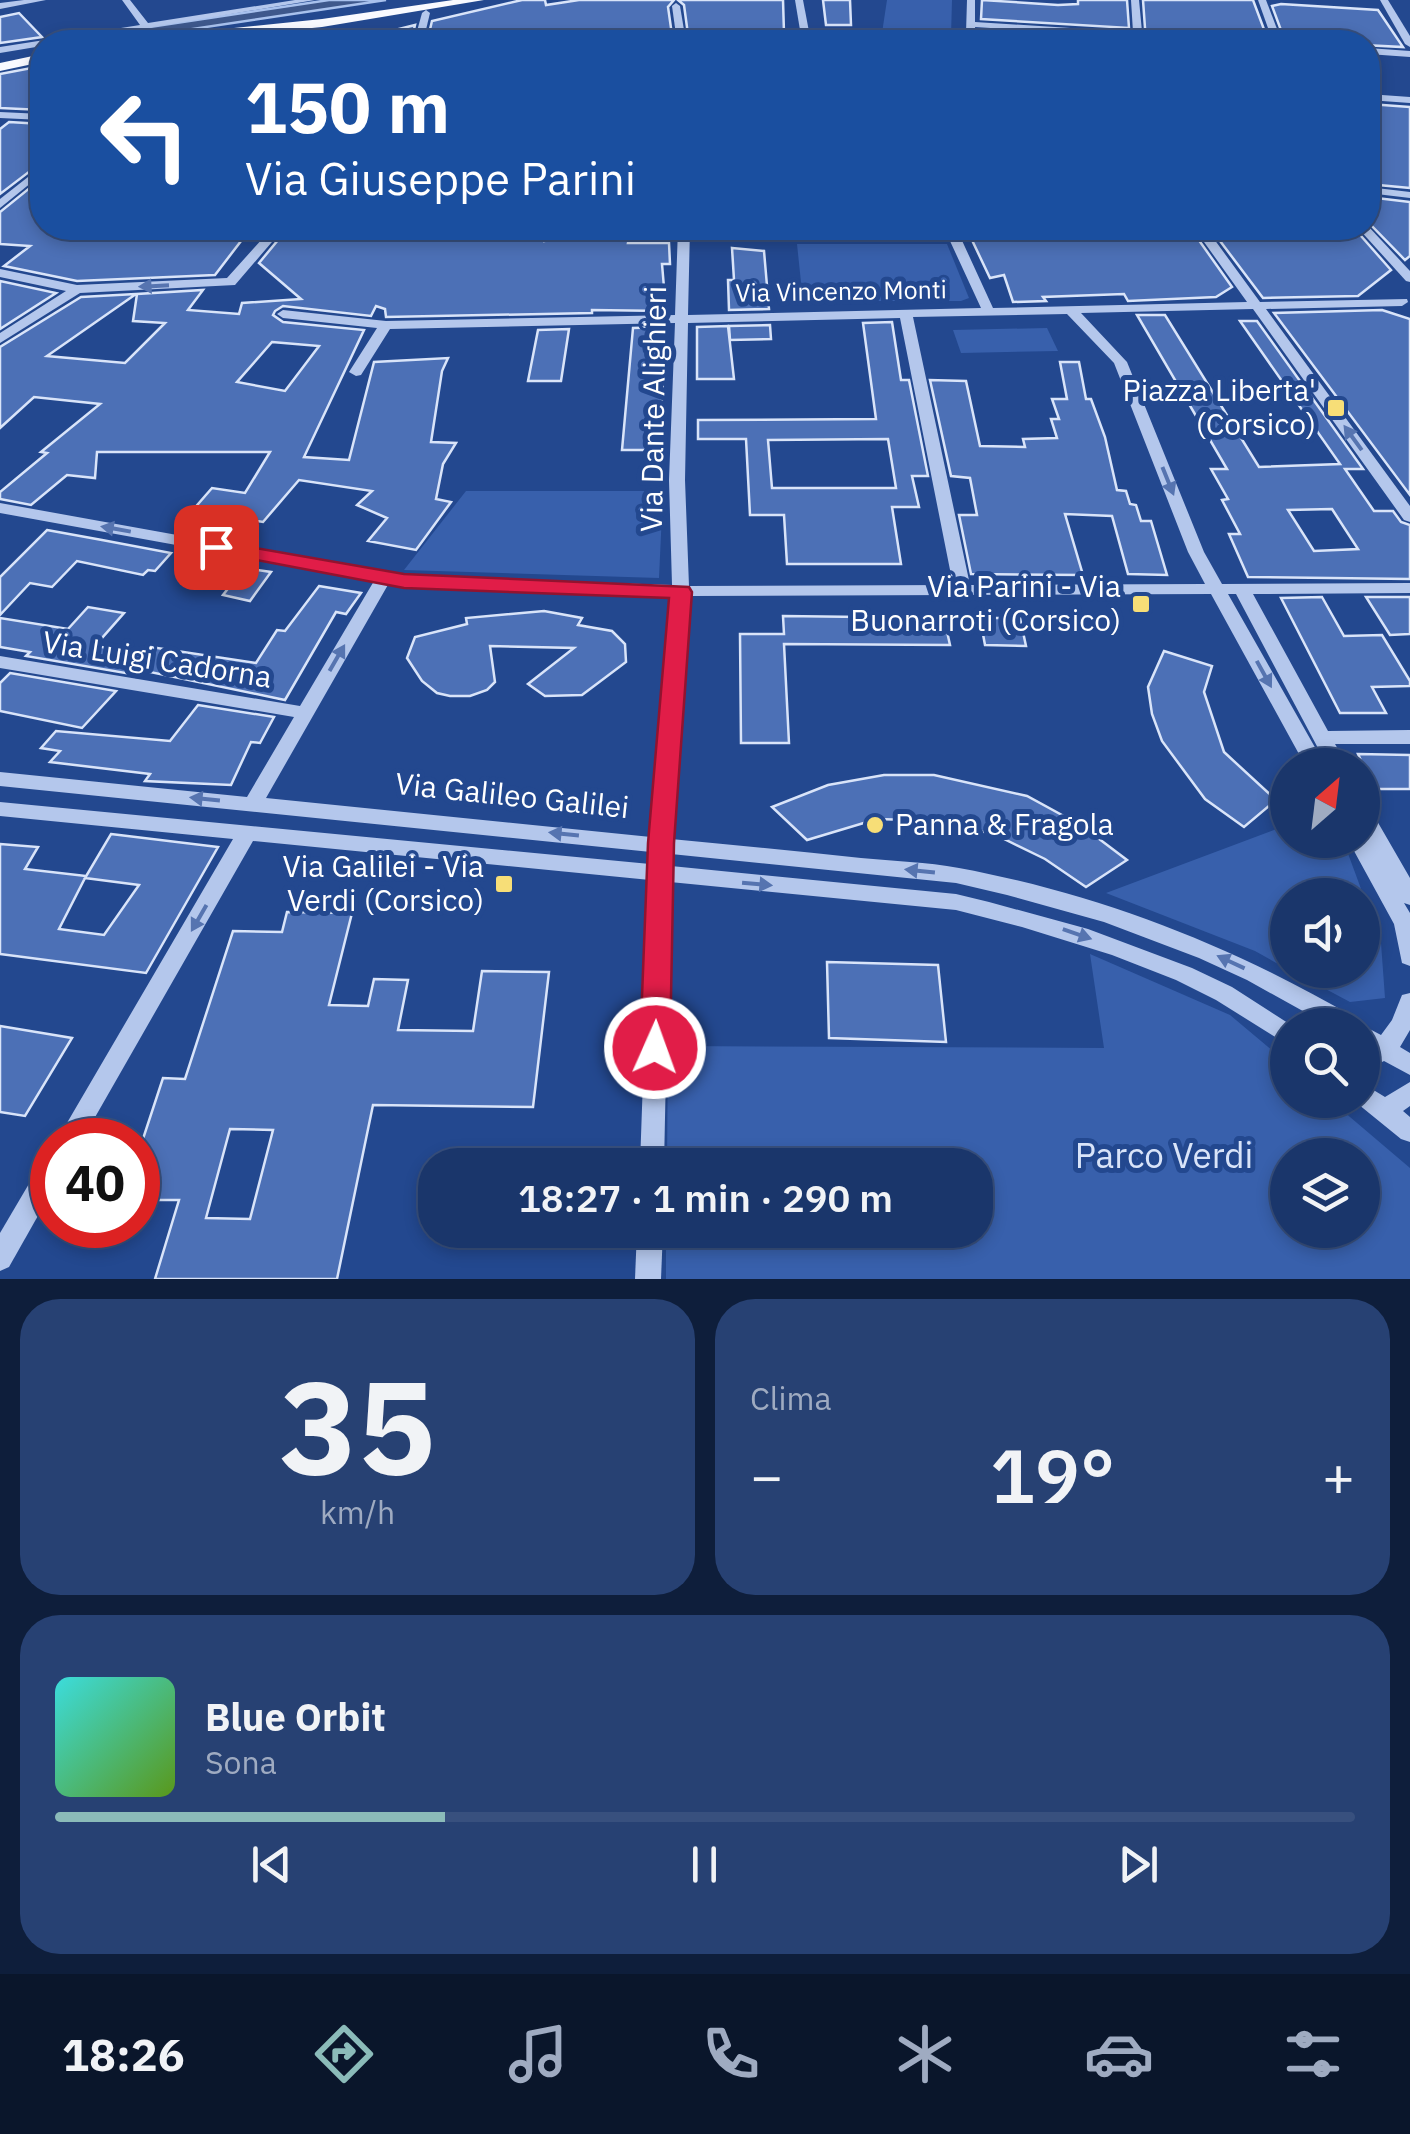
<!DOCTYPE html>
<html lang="it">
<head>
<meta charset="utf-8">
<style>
	body { margin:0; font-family:"IBM Plex Sans",sans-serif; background:#274173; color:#f1f3f6; height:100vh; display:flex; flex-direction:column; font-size:38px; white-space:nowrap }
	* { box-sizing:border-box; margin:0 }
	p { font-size:32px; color:#9fabc1 }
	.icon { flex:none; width:55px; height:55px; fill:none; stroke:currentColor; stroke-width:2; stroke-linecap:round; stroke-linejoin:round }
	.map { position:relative; height:1279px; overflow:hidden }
	.drawer { display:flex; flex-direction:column; gap:20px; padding:20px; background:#0e1e3b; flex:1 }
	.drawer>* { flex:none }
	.banner { position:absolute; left:30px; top:30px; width:1350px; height:210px; border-radius:40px; box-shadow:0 5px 15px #0003,0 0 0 2px #38507e; background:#1a4fa0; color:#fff; overflow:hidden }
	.needle { width:65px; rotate:28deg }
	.fabs { position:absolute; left:1270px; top:748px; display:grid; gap:20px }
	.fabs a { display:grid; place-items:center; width:110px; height:110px; border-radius:50%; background:#1a366b; box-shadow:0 5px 15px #0003,0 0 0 2px #38507e; font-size:50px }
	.speed { position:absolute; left:30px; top:1118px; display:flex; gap:20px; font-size:50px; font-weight:700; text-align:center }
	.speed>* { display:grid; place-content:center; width:130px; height:130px; border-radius:50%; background:#1a366b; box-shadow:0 5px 15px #0003,0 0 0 2px #38507e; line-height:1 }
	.speed .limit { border:15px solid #d22; background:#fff; color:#111 }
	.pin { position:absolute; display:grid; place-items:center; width:85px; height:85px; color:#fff; margin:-42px; border-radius:20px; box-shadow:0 5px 15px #0006 }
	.me { position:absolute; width:110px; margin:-55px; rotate:2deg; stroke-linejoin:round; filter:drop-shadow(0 0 8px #0008) }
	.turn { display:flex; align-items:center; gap:35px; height:210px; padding:0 50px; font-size:45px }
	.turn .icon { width:130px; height:130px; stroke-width:2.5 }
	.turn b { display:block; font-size:70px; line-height:85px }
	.big { font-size:75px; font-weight:600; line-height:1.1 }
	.drawer .widget { flex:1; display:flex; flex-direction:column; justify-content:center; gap:15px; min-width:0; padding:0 35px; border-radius:40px; background:#274173 }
	.drawer .dial { align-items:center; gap:0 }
	.dial b { font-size:130px; line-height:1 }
	.song { display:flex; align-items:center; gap:30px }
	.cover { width:120px; height:120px; border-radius:15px; background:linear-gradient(135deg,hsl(180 70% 55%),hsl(90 70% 35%)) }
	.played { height:10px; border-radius:5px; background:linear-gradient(90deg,#8bbbb9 30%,#38507e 30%) }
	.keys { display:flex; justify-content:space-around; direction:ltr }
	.heat { display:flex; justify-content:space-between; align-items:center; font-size:55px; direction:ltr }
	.drawer .tiles { flex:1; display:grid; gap:20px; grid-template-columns:1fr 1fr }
	.widget:last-child { grid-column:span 2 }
	.trip { position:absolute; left:418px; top:1148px; width:575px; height:100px; border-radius:40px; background:#1a366b; box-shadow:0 5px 15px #0003,0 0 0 2px #38507e; font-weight:600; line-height:100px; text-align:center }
	.tabs { display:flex; height:160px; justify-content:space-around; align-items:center; background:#0a162b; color:#9fabc1 }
	.tabs .icon { width:70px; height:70px }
	.tabs .on { color:#8bbbb9 }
	.tabs b { font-size:45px; color:#f1f3f6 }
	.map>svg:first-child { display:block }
	.green { fill:#3860ac; fill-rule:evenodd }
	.water { fill:#3e588c; stroke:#a8c1ed; stroke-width:2.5 }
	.building { fill:#4c70b6; stroke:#d9e4f9; stroke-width:2.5; fill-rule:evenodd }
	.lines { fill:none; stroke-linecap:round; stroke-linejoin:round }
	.minor { fill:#b4c7ec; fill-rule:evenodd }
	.major { fill:#f9faff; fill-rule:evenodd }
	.oneway { fill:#5674b0 }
	.route { fill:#e11d48; stroke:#92132f; stroke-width:2.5 }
	.poi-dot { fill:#f7de77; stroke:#23488f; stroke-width:4 }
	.labels { text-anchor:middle; stroke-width:10; stroke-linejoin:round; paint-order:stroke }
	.far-street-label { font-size:25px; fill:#fff; stroke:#23488f }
	.poi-label { font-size:30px; fill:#fff; stroke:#23488f; text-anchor:end }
	.street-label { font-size:30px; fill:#fff; stroke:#23488f }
	.near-park-label { font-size:35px; fill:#d9e4f9; stroke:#23488f }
</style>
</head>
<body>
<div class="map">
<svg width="1410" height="1279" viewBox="0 0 1410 1279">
	<rect width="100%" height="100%" fill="#23488f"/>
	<g class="green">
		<path d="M887 0H952L951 36 882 33Z"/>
		<path d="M797 244H947L969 298 961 301H803Z"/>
		<path d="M1047 328 1058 351 961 353 953 330Z"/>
		<path d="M466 491H663L659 578 404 570Z"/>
		<path d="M1287 825 1288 840H1343L1381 943 1385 998 1350 1002 1290 970H1362V895H1288L1287 969 1255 951 1106 893Z"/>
		<path d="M1090 954 1230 1015 1287 1063 1288 1100H1330L1410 1168V1279H666V1230H975V1165H667L668 1046 1104 1048ZM1362 1155V1230H1288V1155Z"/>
	</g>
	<path class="water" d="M329 0H386L106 42H50Z"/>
	<g class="building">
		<path d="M522 0H545L546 5 579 0H674L668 7 673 42H427L432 21Z"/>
		<path d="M678 0H783L784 33 717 31 720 42H689L684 5Z"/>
		<path d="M823 0H850L851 25H826Z"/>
		<path d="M982 0 1058 5 1078 4V0H1127L1129 28 981 19Z"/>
		<path d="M1143 0H1253L1268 40 1146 42Z"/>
		<path d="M1281 4 1378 10 1403 47 1285 41 1272 6Z"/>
		<path d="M19 13 42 37 0 43V17Z"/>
		<path d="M415 25 411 42H376L375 35Z"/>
		<path d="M982 31 1130 41V42H1051V38L982 37Z"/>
		<path d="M42 66V110L0 108V74Z"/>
		<path d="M1369 104 1410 107V188L1368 184V156L1377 157 1368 133V121H1376Z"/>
		<path d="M9 122 42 124V162L0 194V129Z"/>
		<path d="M42 178V228H251L215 275 77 281 4 266 30 246 0 244V212Z"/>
		<path d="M1368 197 1410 202V256L1405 260 1368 222Z"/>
		<path d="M288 228H483L476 237 539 230 544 241 584 233H630L628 243H669L670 264H662L666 311 592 310V313L386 317 385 309 376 306 371 316 283 306 275 311 273 315 283 322 364 330 304 457 349 460 374 362 448 358 442 371 431 442 456 443 443 464 436 499 451 502 416 550 368 541 387 518 357 505 372 491 299 480 263 522 192 511 212 488 245 493 270 452H97L95 478 67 475 31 505 0 499V492L47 453 41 452 100 404 34 397 0 428V347L81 297 136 294 47 356 125 363 165 323 133 321 137 294 203 290 188 310 239 314 242 303 301 299 259 263ZM272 342 319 346 285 391 237 382Z"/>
		<path d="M1354 228 1391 270 1358 296 1263 298 1211 229Z"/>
		<path d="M1191 229 1232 287 1216 297 1128 301 1124 294 1043 297 1046 301 1013 302 1004 275 990 278 971 238Z"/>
		<path d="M732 248 764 251 769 309 729 310 728 280H734Z"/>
		<path d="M0 281 56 293 0 329Z"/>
		<path d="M1382 310 1410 319V495L1274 313Z"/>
		<path d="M1137 315H1165L1259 467 1340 464 1240 321H1257L1363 469H1345L1374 511H1393L1401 522 1410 525V579L1248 577 1229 534H1240L1222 500 1228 499 1211 469H1227ZM1332 509 1358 549 1314 551 1288 510Z"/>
		<path d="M892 322 901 380H909L928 476H912L919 507H892L901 564H787L784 515H750L746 439H698V420L876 419 863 323ZM888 439 896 488H772L768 440Z"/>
		<path d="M770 325 771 339 730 340 729 326Z"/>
		<path d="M728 326 734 379H697V327Z"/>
		<path d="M666 327 659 450H622L633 328Z"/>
		<path d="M569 329 561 381H528L538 330Z"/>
		<path d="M1060 362H1079L1086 399H1091L1105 437 1117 490 1126 491 1130 504 1136 505 1141 521H1151L1167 575 1128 574 1112 516 1065 514 1083 575 971 574 959 515H977L970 478 951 476 930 380 966 381 980 446 1025 447 1023 439 1057 438 1051 419H1059L1052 399H1067Z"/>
		<path d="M47 530 102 540 171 553 155 571 148 570 143 575 77 561 52 587 30 583 0 615V577Z"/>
		<path d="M244 568 271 572 250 601 223 595Z"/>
		<path d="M319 586 361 593 346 614 336 612 285 700 136 669 131 674 26 656 30 652 0 647V618L68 629 88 607 124 613 95 646 144 654 151 647 256 663 277 630 285 631Z"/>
		<path d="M1322 597 1344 636 1382 635 1410 681V686L1372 687 1386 713H1340L1281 598Z"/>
		<path d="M1366 597H1410V634L1390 635Z"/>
		<path d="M544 611 582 618 578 625 612 631 625 644 626 662 582 695 545 696 528 684 574 648 490 646 495 682 487 690 470 696H450L437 693 422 681 407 658 415 637 467 624 466 618Z"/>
		<path d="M783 616 944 618 950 645 784 644 789 743H741L740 634H784Z"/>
		<path d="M980 618H1020L1026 646 985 645Z"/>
		<path d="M1164 651 1212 666 1204 692 1224 752 1276 800 1244 827 1205 799 1162 741 1152 714 1148 687Z"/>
		<path d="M10 673 116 691 82 728 0 711V683Z"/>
		<path d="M198 705 274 717 260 743 251 742 231 785 145 781 150 774 50 762 60 751 41 748 56 731 170 741Z"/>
		<path d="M1358 754 1410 755V789H1374Z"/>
		<path d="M884 775H934L1027 796 1082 826 1127 860 1086 887 1045 859 996 835 942 821 877 819 807 840 772 807 828 785Z"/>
		<path d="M111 834 218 847 146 973 0 954V844L38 847 25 869 86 876 59 929 104 935 139 885 85 878Z"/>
		<path d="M287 912 352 913 329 1005 368 1006 374 979 408 980 398 1030 473 1031 482 971 549 972 533 1107 373 1105 337 1279H155L179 1200H138V1145H141L163 1078 185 1079 233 931 282 932ZM230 1129 273 1130 250 1219 206 1218Z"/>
		<path d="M827 962 938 965 946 1042 829 1038Z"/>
		<path d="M0 1026 72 1038 25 1116 0 1112Z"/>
	</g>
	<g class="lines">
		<g class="minor">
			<path d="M24 0H46L0 9V3Z"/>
			<path d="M122 0H130L148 23 295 0H315L64 42H42V46L0 53V47L140 25Z"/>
			<path d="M795 0H803L811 42H802Z"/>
			<path d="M967 0H975V22L1133 32 1131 0H1139L1143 42H1134L1133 37 975 27 976 33 971 36 966 33Z"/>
			<path d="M1258 0H1266L1282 42H1273Z"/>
			<path d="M1380 0H1388L1410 36V47L1405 44Z"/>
			<path d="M676 3 680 6 686 42H677L672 6Z"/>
			<path d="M426 10 430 13 423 42H414L422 13Z"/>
			<path d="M896 36 972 39 977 42H875Z"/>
			<path d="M1368 48 1410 51V57L1368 54Z"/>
			<path d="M1368 94 1410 97V103L1368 100Z"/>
			<path d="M0 112 42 114V120L0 118Z"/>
			<path d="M42 166V174L0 208V199Z"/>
			<path d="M1368 187 1410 192V198L1368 193Z"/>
			<path d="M1368 226 1410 271V282L1406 281 1358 228Z"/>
			<path d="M272 228H284L235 285 80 293 0 343V333L66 291 0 277V269L77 285 227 278Z"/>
			<path d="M678 228H690L688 315 981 308 944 228H1073L1067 232 959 234 993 308 1247 302 1194 228H1206L1260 302 1407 299 1408 302 1402 306 1266 309 1410 506V522L1404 520 1253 309 1081 313 1127 362 1204 552 1222 584 1410 583V593L1253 594 1328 731 1410 730V744H1335L1347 765H1327L1236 594H1228L1325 765H1305L1211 594 689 596 671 839C735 845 798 851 861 858 893 861 927 862 959 868 1099 894 1233 946 1355 1018L1358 1025H1328L1247 980 1199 958 1104 922 1007 895 956 883 671 854V866L956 894 989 902 1088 929 1192 968 1232 987 1291 1025H1288V1045L1216 1000 1176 980 1112 955 1022 927 956 910 670 882 664 1165H640L650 880 253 841 82 1140H57L233 839 0 816V802L650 864 651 852 0 786V772L247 797 294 717 0 668V656L300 706 374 581 0 513V503L404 576 672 585 669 480 675 323 390 329 361 375 356 376 349 372 377 328 283 318 277 314 283 310 386 321 675 315ZM1067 314 1114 363 1188 552 1205 584 970 585 913 317ZM900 318 953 585 689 586 685 480 688 323ZM389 583 672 596 651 837 266 798Z"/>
			<path d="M1362 805 1369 807 1410 878V905L1404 903 1410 913V966L1402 963 1394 924 1348 840H1362Z"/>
			<path d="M1410 993V1030L1400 1047 1410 1053V1075L1384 1061 1362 1072V1025L1381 1035 1392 1020 1402 995Z"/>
			<path d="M1410 1082V1106L1403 1111 1410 1117V1142L1401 1139 1353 1100H1362V1083L1385 1097Z"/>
			<path d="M52 1157V1191L9 1267 0 1271V1233L43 1160Z"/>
			<path d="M637 1230H663L661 1279H635Z"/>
		</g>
		<g class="major">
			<path d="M453 0H484L322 27 170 42H129L136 38 322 19Z"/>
			<path d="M42 54V62L0 71V63Z"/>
		</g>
	</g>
	<defs><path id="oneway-solid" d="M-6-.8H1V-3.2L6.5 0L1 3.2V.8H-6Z" transform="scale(2.5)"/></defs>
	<g class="oneway">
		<use href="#oneway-solid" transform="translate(154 286) rotate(177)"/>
		<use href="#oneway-solid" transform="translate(1353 438) rotate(-126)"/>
		<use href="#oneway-solid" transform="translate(1168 481) rotate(68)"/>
		<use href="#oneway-solid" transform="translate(116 529) rotate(-170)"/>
		<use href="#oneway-solid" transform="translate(337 658) rotate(-60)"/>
		<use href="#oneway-solid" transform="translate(1264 674) rotate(61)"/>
		<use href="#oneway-solid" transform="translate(205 799) rotate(-174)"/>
		<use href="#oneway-solid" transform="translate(564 834) rotate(-174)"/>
		<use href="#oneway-solid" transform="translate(920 871) rotate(-174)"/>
		<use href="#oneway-solid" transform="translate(757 884) rotate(5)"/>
		<use href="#oneway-solid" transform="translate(199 918) rotate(120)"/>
		<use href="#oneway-solid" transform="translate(1077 934) rotate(19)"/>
		<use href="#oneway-solid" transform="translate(1231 962) rotate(-155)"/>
	</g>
	<path class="route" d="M216 541 404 574 689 587 692 592 674 843 670 1048 666 1057 655 1061 644 1057 640 1048 648 843 669 598 404 588 209 551 206 547Z"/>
	<g class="poi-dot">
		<rect x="1326" y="398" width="20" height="20" rx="5"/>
		<rect x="1131" y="594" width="20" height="20" rx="5"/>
		<circle cx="875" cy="825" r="10"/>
		<rect x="494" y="874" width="20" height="20" rx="5"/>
	</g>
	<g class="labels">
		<g class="far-street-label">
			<text transform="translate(841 291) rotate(-1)" y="9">Via Vincenzo Monti</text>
		</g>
		<g class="poi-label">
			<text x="1316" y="401">Piazza Liberta'<tspan x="1316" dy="34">(Corsico)</tspan></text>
			<text x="1121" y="597">Via Parini - Via<tspan x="1121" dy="34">Buonarroti (Corsico)</tspan></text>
			<text x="895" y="835" text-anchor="start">Panna &amp; Fragola</text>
			<text x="484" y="877">Via Galilei - Via<tspan x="484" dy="34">Verdi (Corsico)</tspan></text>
		</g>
		<g class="street-label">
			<text transform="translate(654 409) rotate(-89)" y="10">Via Dante Alighieri</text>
			<text transform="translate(157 660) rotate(9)" y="10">Via Luigi Cadorna</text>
			<text transform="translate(512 796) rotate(6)" y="10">Via Galileo Galilei</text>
		</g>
		<g class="near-park-label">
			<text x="1164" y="1168">Parco Verdi</text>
		</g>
	</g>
</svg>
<div class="fabs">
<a><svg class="needle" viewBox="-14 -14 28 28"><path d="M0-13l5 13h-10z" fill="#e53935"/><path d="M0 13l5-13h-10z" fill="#9fabc1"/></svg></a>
<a><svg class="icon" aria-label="sound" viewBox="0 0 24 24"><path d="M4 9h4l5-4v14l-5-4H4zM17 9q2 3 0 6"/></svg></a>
<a><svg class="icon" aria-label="search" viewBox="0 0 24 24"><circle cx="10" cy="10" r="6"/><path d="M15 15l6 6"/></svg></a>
<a><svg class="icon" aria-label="layers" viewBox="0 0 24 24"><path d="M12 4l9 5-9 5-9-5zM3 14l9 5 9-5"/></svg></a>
</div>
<div class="speed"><div class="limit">40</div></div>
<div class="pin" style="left:216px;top:547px;background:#d93025"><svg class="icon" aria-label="arrive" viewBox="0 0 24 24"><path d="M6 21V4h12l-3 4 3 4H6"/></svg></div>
<svg class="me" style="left:655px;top:1048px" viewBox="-20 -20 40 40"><circle r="17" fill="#e11d48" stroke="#fff" stroke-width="3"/><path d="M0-11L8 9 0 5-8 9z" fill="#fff"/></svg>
<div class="trip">18:27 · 1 min · 290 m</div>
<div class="banner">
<div class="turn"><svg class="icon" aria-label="left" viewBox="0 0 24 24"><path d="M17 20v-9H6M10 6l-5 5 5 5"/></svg><div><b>150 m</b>Via Giuseppe Parini</div></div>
</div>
</div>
<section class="drawer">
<div class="tiles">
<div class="widget dial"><b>35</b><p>km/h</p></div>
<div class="widget"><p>Clima</p>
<div class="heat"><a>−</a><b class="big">19°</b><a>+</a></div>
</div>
<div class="widget">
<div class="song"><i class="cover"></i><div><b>Blue Orbit</b><p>Sona</p></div></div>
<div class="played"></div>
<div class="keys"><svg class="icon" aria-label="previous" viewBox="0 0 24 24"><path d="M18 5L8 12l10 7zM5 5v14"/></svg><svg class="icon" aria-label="pause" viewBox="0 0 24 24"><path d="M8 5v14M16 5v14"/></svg><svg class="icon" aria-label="next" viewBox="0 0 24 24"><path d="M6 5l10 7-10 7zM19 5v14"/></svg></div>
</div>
</div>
</section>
<nav class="tabs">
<b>18:26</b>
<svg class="icon on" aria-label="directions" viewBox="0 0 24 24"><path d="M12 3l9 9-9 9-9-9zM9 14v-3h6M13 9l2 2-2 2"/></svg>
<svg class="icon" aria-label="music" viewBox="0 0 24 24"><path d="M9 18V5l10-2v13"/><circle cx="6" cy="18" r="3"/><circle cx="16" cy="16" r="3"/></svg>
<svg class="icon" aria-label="phone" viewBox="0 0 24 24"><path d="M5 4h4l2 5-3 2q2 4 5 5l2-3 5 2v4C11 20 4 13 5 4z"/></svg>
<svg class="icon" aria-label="climate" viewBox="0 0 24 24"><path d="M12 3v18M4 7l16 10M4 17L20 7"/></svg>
<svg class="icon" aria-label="car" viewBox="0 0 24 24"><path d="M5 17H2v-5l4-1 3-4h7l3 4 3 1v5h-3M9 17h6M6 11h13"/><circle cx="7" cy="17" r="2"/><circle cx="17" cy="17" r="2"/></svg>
<svg class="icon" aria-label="filters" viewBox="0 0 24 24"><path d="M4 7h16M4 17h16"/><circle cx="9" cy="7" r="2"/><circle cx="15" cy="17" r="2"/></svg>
</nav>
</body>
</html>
